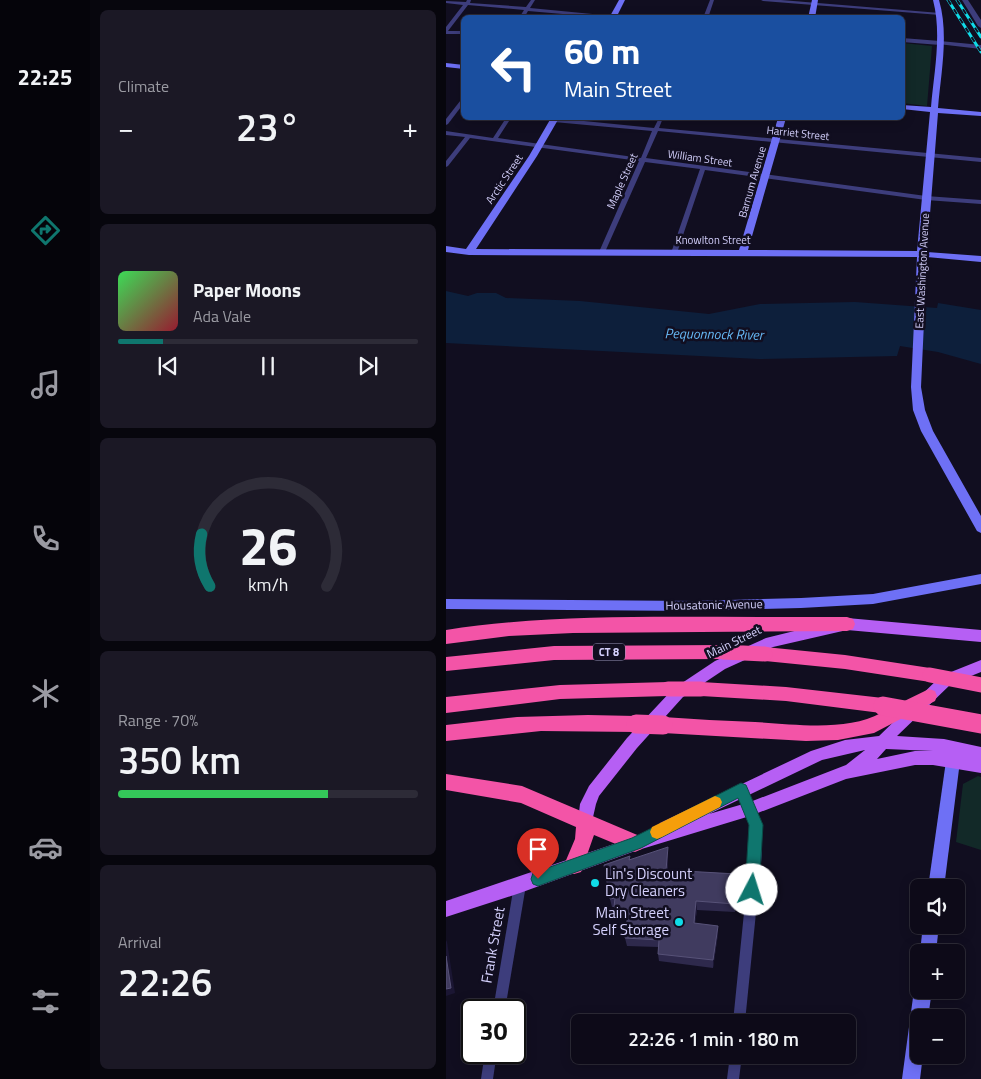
<!DOCTYPE html>
<html lang="en">
<head>
<meta charset="utf-8">
<style>
	body { margin:0; font-family:"Titillium Web",sans-serif; background:#1b1825; color:#f1f3f6; height:100vh; display:flex; flex-direction:column; font-size:19px; white-space:nowrap }
	* { box-sizing:border-box; margin:0 }
	p { font-size:16px; color:#9a9aa2 }
	.icon { flex:none; width:28px; height:28px; fill:none; stroke:currentColor; stroke-width:2; stroke-linecap:round; stroke-linejoin:round }
	.map { position:relative; flex:1; overflow:hidden }
	.panel { display:flex; flex-direction:column; gap:10px; padding:10px; background:#07060d; width:356px }
	.panel>* { flex:none }
	.banner { position:absolute; left:15px; top:15px; width:444px; height:105px; border-radius:8px; box-shadow:0 2px 12px #0003,0 0 0 1px #2d2b37; background:#1a4fa0; color:#fff; overflow:hidden }
	.tools { position:absolute; left:464px; top:879px; display:grid; gap:10px }
	.tools a { display:grid; place-items:center; width:55px; height:55px; border-radius:8px; background:#0d0a18; box-shadow:0 2px 12px #0003,0 0 0 1px #2d2b37; font-size:25px }
	.speed { position:absolute; left:15px; top:999px; display:flex; gap:10px; font-size:25px; font-weight:700; text-align:center }
	.speed>* { display:grid; place-content:center; width:65px; height:65px; border-radius:50%; background:#0d0a18; box-shadow:0 2px 12px #0003,0 0 0 1px #2d2b37; line-height:1 }
	.speed .limit { border:2px solid #111; border-radius:8px; background:#fff; color:#111 }
	.pin { position:absolute; display:grid; place-items:center; width:42px; height:42px; color:#fff; margin:-51px -21px; border-radius:50% 50% 50% 0; rotate:-45deg; box-shadow:0 0 5px #0007 }
	.pin .icon { rotate:45deg }
	.me { position:absolute; width:55px; margin:-28px; rotate:5deg; stroke-linejoin:round; filter:drop-shadow(0 0 4px #0008) }
	.turn { display:flex; align-items:center; gap:18px; height:105px; padding:0 20px; font-size:22px }
	.turn .icon { width:65px; height:65px; stroke-width:2.5 }
	.turn b { display:block; font-size:35px; line-height:42px }
	.big { font-size:38px; font-weight:600; line-height:1.1 }
	.panel .card { flex:1; display:flex; flex-direction:column; justify-content:center; gap:8px; min-width:0; padding:0 18px; border-radius:8px; background:#1b1825 }
	.panel .dial { align-items:center; gap:0 }
	.dial svg { height:130px; overflow:visible; fill:none; stroke:#2d2b37; stroke-width:7; stroke-linecap:round; text-anchor:middle }
	.dial text { fill:#f1f3f6; stroke:none }
	.song { display:flex; align-items:center; gap:15px }
	.cover { width:60px; height:60px; border-radius:8px; background:linear-gradient(135deg,hsl(130 70% 55%),hsl(350 70% 35%)) }
	.played { height:5px; border-radius:2px; background:linear-gradient(90deg,#0f766e 15%,#2d2b37 15%) }
	.keys { display:flex; justify-content:space-around; direction:ltr }
	.heat { display:flex; justify-content:space-between; align-items:center; font-size:28px; direction:ltr }
	.charge { height:8px; border-radius:4px; background:linear-gradient(90deg,#34c759 70%,#2d2b37 0) }
	.trip { position:absolute; left:125px; top:1014px; width:285px; height:50px; border-radius:8px; background:#0d0a18; box-shadow:0 2px 12px #0003,0 0 0 1px #2d2b37; font-weight:600; line-height:50px; text-align:center }
	main { display:flex; flex:1; min-height:0 }
	.menu { display:flex; flex-direction:column; width:90px; justify-content:space-around; align-items:center; background:#05040a; color:#9a9aa2 }
	.menu .icon { width:35px; height:35px }
	.menu .selected { color:#0f766e }
	.menu b { font-size:22px; color:#f1f3f6 }
	.map>svg:first-child { display:block }
	.green { fill:#122928 }
	.water { fill:#0d1f3b }
	.lines { fill:none; stroke-linecap:round; stroke-linejoin:round }
	.minor { fill:#3d3d7c; fill-rule:evenodd }
	.tertiary { fill:#3d3d7c; fill-rule:evenodd }
	.secondary { fill:#6e70f5; fill-rule:evenodd }
	.primary { fill:#b65ff4; fill-rule:evenodd }
	.motorway { fill:#f354a7; fill-rule:evenodd }
	.rail-casing { stroke:#10dce8; stroke-width:3 }
	.rail { stroke:#110e20; stroke-width:2; stroke-dasharray:5.5; stroke-linecap:butt }
	.motorway-bridge-far1 { stroke:#f354a7; stroke-width:15 }
	.motorway-bridge { stroke:#f354a7; stroke-width:19 }
	.wall { fill:#2e294c }
	.shaded-wall { fill:#1b1633 }
	.building { fill:#403b5f; stroke:#575278 }
	.route { fill:#0f766e; stroke:#0a4d48 }
	.slow { fill:#f59e0b }
	.poi-dot { fill:#10dce8; stroke:#110e20; stroke-width:2 }
	.labels { text-anchor:middle; stroke-width:5; stroke-linejoin:round; paint-order:stroke }
	.far-street-label { font-size:11px; fill:#d4d0fc; stroke:#110e20 }
	.shield { fill:#110e20; stroke:#9a96ba; stroke-width:1 }
	.shield-label { font-size:11px; font-weight:bold; fill:#d4d0fc }
	.street-label { font-size:12px; fill:#d4d0fc; stroke:#110e20 }
	.water-label { font-size:14px; font-style:italic; fill:#66b8f5; stroke:#110e20 }
	.near-poi-label { font-size:15px; fill:#d4d0fc; stroke:#110e20; text-anchor:start }
	.near-street-label { font-size:15px; fill:#d4d0fc; stroke:#110e20 }
</style>
</head>
<body>
<main>
<nav class="menu">
<b>22:25</b>
<svg class="icon selected" aria-label="directions" viewBox="0 0 24 24"><path d="M12 3l9 9-9 9-9-9zM9 14v-3h6M13 9l2 2-2 2"/></svg>
<svg class="icon" aria-label="music" viewBox="0 0 24 24"><path d="M9 18V5l10-2v13"/><circle cx="6" cy="18" r="3"/><circle cx="16" cy="16" r="3"/></svg>
<svg class="icon" aria-label="phone" viewBox="0 0 24 24"><path d="M5 4h4l2 5-3 2q2 4 5 5l2-3 5 2v4C11 20 4 13 5 4z"/></svg>
<svg class="icon" aria-label="climate" viewBox="0 0 24 24"><path d="M12 3v18M4 7l16 10M4 17L20 7"/></svg>
<svg class="icon" aria-label="car" viewBox="0 0 24 24"><path d="M5 17H2v-5l4-1 3-4h7l3 4 3 1v5h-3M9 17h6M6 11h13"/><circle cx="7" cy="17" r="2"/><circle cx="17" cy="17" r="2"/></svg>
<svg class="icon" aria-label="filters" viewBox="0 0 24 24"><path d="M4 7h16M4 17h16"/><circle cx="9" cy="7" r="2"/><circle cx="15" cy="17" r="2"/></svg>
</nav>
<section class="panel">
<div class="card"><p>Climate</p>
<div class="heat"><a>−</a><b class="big">23°</b><a>+</a></div>
</div>
<div class="card">
<div class="song"><i class="cover"></i><div><b>Paper Moons</b><p>Ada Vale</p></div></div>
<div class="played"></div>
<div class="keys"><svg class="icon" aria-label="previous" viewBox="0 0 24 24"><path d="M18 5L8 12l10 7zM5 5v14"/></svg><svg class="icon" aria-label="pause" viewBox="0 0 24 24"><path d="M8 5v14M16 5v14"/></svg><svg class="icon" aria-label="next" viewBox="0 0 24 24"><path d="M6 5l10 7-10 7zM19 5v14"/></svg></div>
</div>
<div class="card dial"><svg viewBox="0 0 100 80">
<path d="M14 69A42 42 0 1 1 86 69"/>
<path d="M14 69A42 42 0 0 1 9 37" stroke="#0f766e"/>
<text x="50" y="56" font-size="32" font-weight="700">26</text>
<text x="50" y="72" font-size="11">km/h</text>
</svg></div>
<div class="card"><p>Range · 70%</p><b class="big">350 km</b><div class="charge"></div></div>
<div class="card"><p>Arrival</p><b class="big">22:26</b></div>
</section>
<div class="map">
<svg width="535" height="1079" viewBox="0 0 535 1079">
	<rect width="100%" height="100%" fill="#110e20"/>
	<g class="green">
		<path d="M456 43 486 46 481 106 456 103Z"/>
		<path d="M532 776 535 777V850L510 842 517 784Z"/>
	</g>
	<path class="water" d="M0 291 22 296 31 293H50L60 298 134 301 263 314 314 304 409 302 491 308 492 303 535 310V364L492 352 454 346 451 356 313 359 0 343Z"/>
	<g class="lines">
		<g class="minor">
			<path d="M21 0H25L24 3 80 7 85 0H89L84 8 188 18H163L82 11 78 18H73L78 10 22 5 2 31H18V34H0V27L17 5 0 3V1L20 2Z"/>
			<path d="M264 0H268L262 18H257Z"/>
			<path d="M315 0H335L494 13 496 14 494 15 317 1Z"/>
			<path d="M456 38 494 41 497 43 494 45 456 42Z"/>
			<path d="M18 96V103L2 124 0 125V119Z"/>
			<path d="M60 118H65L52 138 195 158 206 131 108 122 105 120 108 118 208 128 213 118H217L213 128 535 158V162L212 131 200 158 480 196 535 200V204L480 200 259 170 231 253 228 255 225 253 254 169 199 162 159 252 156 254 153 252 193 161 24 138 2 166 0 167V161L19 137 0 135V131L47 138Z"/>
			<path d="M295 784 299 785 315 825 316 853 299 1022H287L304 853 305 825 290 789 291 785Z"/>
			<path d="M74 879 78 881 80 885 59 1010H47L68 885 70 881Z"/>
			<path d="M39 1052H51L47 1079H35Z"/>
			<path d="M284 1055H296L293 1079H281Z"/>
		</g>
		<g class="tertiary">
			<path d="M516 0H522L535 20V28L532 26Z"/>
			<path d="M494 41 535 45V49L492 44V42Z"/>
		</g>
		<g class="secondary">
			<path d="M173 0H179L170 18H163Z"/>
			<path d="M366 0H372L369 18H362Z"/>
			<path d="M487 0H493C503 34 495 73 492 108L535 112V116L492 113 481 252 535 256V262L481 257 475 387 479 410 487 431 535 516V533L531 531 475 431 467 410 465 387 471 257 23 255 0 252V246L20 249 83 156 105 118H113L91 156 30 249 293 250 332 118H340L302 250 471 251 484 112 456 109V105L485 107C488 72 496 34 487 0Z"/>
			<path d="M0 63 18 65V69L0 67Z"/>
			<path d="M535 574V584L427 604 355 608 249 611 0 609V599L249 601 355 598 427 594Z"/>
			<path d="M507 754 512 756 514 761 498 888H482L500 761 502 756Z"/>
			<path d="M477 925H493L490 952H474Z"/>
			<path d="M472 983V990H486L482 1018H472V1055H477L474 1079H456L468 990Z"/>
		</g>
		<g class="primary">
			<path d="M401 618 535 630V642L401 630 327 647 279 669 237 697 191 748 153 796 150 804 145 826 140 828 135 826 132 821 134 804 143 786 181 738 227 689 269 661 320 638Z"/>
			<path d="M535 660V672L505 684 451 736 498 739 535 747V773L487 765H469L400 779 304 816 189 851 74 893 0 917V901L212 829 214 823 365 751 399 740 433 736 495 676ZM440 749 487 751H469L431 759ZM419 750 400 765 304 802 263 814 376 760Z"/>
		</g>
		<g class="motorway">
			<path d="M314 617H401L407 619 409 624 407 629 401 631 127 633 63 636 0 644V630C103 614 210 617 314 617Z"/>
			<path d="M277 645 283 647 285 652 283 657 277 659 108 660 0 671V657L108 646Z"/>
			<path d="M319 647 399 655 484 668 490 670 492 675 490 680 484 682 399 669 319 661 313 659 311 654 313 649Z"/>
			<path d="M222 682 228 684 230 689 228 694 222 696 114 699 0 713V697L114 685Z"/>
			<path d="M255 682 340 687 437 698 443 701 444 708 483 689 489 691 491 696 489 701 428 733 392 740 360 741 217 733 211 730 208 725 211 720 217 717C248 719 279 721 309 722 347 724 401 732 435 713L340 701 255 696 249 694 247 689 249 684Z"/>
			<path d="M142 715 190 716 196 719 199 724 196 729 190 732 95 731 0 741V725L71 717Z"/>
			<path d="M0 774 76 786 196 837 198 843 196 849 189 852 148 835 135 872 128 874 121 872 118 865 129 839 130 827 75 803 0 790Z"/>
		</g>
		<defs>
			<g id="rail">
				<path d="M502 0 535 52"/>
				<path d="M511 0 535 37"/>
			</g>
		</defs>
		<use href="#rail" class="rail-casing"/>
		<use href="#rail" class="rail"/>
		<g class="motorway-bridge-far1">
			<path d="M277 652 319 654"/>
			<path d="M484 675 535 685"/>
			<path d="M222 689H255"/>
		</g>
		<g class="motorway-bridge">
			<path d="M437 706 535 724"/>
			<path d="M190 724 217 725"/>
		</g>
	</g>
	<path class="wall" d="M184 856V859L222 856V870L291 874 289 912 251 910 249 923 272 934 267 968 213 961 212 954V947L181 946 179 938 181 920H172L168 907H166L164 899Z"/>
	<g class="shaded-wall">
		<path d="M222 847V856L221 879 220 870Z"/>
		<path d="M250 901 251 910 248 931V923Z"/>
		<path d="M272 926V934L267 968V960Z"/>
		<path d="M0 940 1 942 9 993 0 996Z"/>
	</g>
	<g class="building">
		<path d="M222 847 220 870 291 874 289 904 250 901 248 923 272 926 267 960 212 954 213 940 179 938 182 912H170L171 907H168L169 898 164 899 158 865 184 856 183 860Z"/>
		<path d="M0 956 5 988 0 989Z"/>
	</g>
	<path class="route" d="M295 783 300 785 317 825 313 890 311 895 306 897 301 895 299 890 303 825 292 798 195 848 92 886 87 884 85 879 87 873 186 838Z"/>
	<path class="slow" d="M269 796 274 798 276 802 274 807 216 837 211 839 206 837 204 832 206 827Z"/>
	<g class="poi-dot">
		<circle cx="149" cy="883" r="5"/>
		<circle cx="233" cy="922" r="5"/>
	</g>
	<g class="labels">
		<g class="far-street-label">
			<text transform="translate(352 133) rotate(6)" y="4">Harriet Street</text>
			<text transform="translate(254 158) rotate(8)" y="4">William Street</text>
			<text transform="translate(58 179) rotate(-56)" y="4">Arctic Street</text>
			<text transform="translate(176 181) rotate(-66)" y="4">Maple Street</text>
			<text transform="translate(306 182) rotate(-74)" y="4">Barnum Avenue</text>
			<text x="267" y="244">Knowlton Street</text>
			<text transform="translate(476 271) rotate(-87)" y="4">East Washington Avenue</text>
		</g>
		<rect class="shield" x="147" y="643.5" width="32" height="17" rx="4"/>
		<g class="shield-label">
			<text x="163" y="656">CT 8</text>
		</g>
		<g class="street-label">
			<text transform="translate(268 605) rotate(-1)" y="4">Housatonic Avenue</text>
			<text transform="translate(288 642) rotate(-26)" y="4">Main Street</text>
		</g>
		<g class="water-label">
			<text transform="translate(268 334) rotate(1)" y="5">Pequonnock River</text>
		</g>
		<g class="near-poi-label">
			<text x="159" y="879">Lin's Discount<tspan x="159" dy="17">Dry Cleaners</tspan></text>
			<text x="223" y="918" text-anchor="end">Main Street<tspan x="223" dy="17">Self Storage</tspan></text>
		</g>
		<g class="near-street-label">
			<text transform="translate(47 945) rotate(-80)" y="5">Frank Street</text>
		</g>
	</g>
</svg>
<div class="tools">
<a><svg class="icon" aria-label="sound" viewBox="0 0 24 24"><path d="M4 9h4l5-4v14l-5-4H4zM17 9q2 3 0 6"/></svg></a>
<a>+</a>
<a>−</a>
</div>
<div class="speed"><div class="limit">30</div></div>
<div class="pin" style="left:92px;top:879px;background:#d93025"><svg class="icon" aria-label="arrive" viewBox="0 0 24 24"><path d="M6 21V4h12l-3 4 3 4H6"/></svg></div>
<svg class="me" style="left:306px;top:890px" viewBox="-20 -20 40 40"><circle r="19" fill="#fff"/><path d="M0-13L10 11 0 6-10 11z" fill="#0f766e"/></svg>
<div class="trip">22:26 · 1 min · 180 m</div>
<div class="banner">
<div class="turn"><svg class="icon" aria-label="left" viewBox="0 0 24 24"><path d="M17 20v-9H6M10 6l-5 5 5 5"/></svg><div><b>60 m</b>Main Street</div></div>
</div>
</div>
</main>
</body>
</html>
